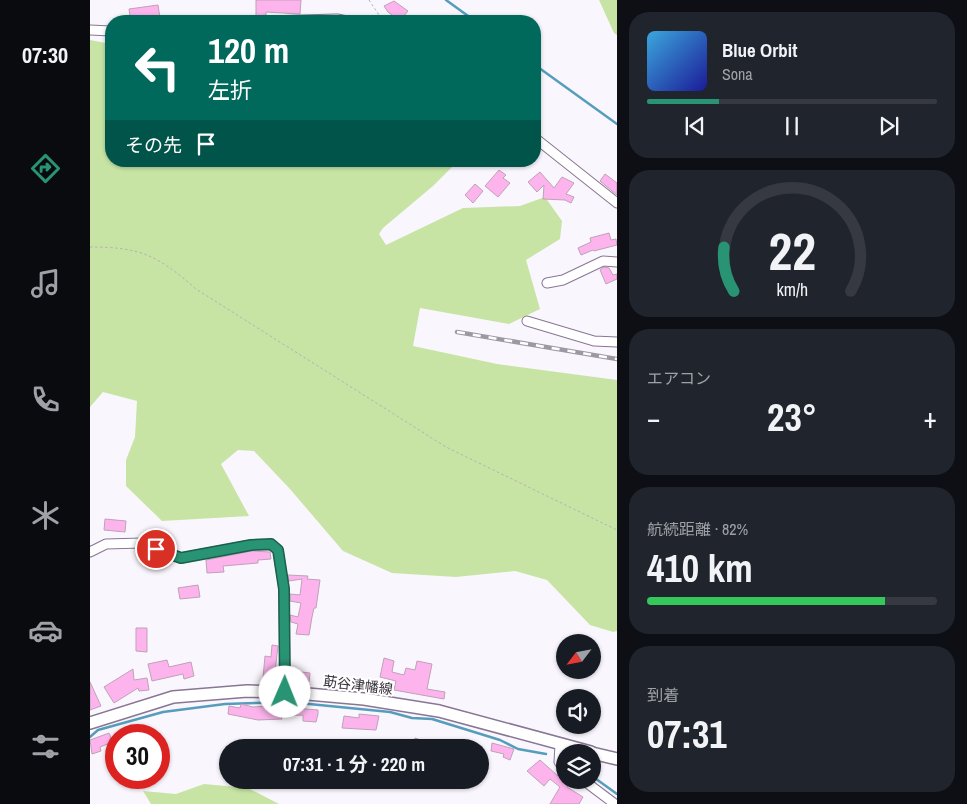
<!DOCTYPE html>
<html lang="ja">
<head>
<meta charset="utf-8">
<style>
	body { margin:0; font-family:"Archivo Narrow","Noto Sans JP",sans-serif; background:#20242c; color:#f1f3f6; height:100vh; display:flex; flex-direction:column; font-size:19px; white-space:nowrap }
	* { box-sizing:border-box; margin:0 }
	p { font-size:16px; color:#9ea1a6 }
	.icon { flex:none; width:28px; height:28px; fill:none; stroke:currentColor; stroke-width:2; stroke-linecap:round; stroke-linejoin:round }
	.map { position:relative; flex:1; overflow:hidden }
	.drawer { display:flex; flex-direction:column; gap:12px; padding:12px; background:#0d0f14; width:350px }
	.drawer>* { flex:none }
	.top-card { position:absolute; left:15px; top:15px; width:436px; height:152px; border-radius:20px; box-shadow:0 1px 4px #0004; background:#00695c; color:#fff; overflow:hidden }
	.needle { width:32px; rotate:238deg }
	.fabs { position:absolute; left:466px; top:634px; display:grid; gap:10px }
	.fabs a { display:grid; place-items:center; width:45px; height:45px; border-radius:50%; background:#171b24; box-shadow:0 1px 4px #0004; font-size:25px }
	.speed { position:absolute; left:15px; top:724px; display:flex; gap:10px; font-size:25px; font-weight:700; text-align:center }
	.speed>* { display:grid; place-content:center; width:65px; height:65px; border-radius:50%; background:#171b24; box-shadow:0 1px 4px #0004; line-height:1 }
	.speed .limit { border:8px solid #d22; background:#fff; color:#111 }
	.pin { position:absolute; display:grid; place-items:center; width:42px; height:42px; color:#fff; margin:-21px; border:2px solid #fff; border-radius:50%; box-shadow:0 1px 5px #0007 }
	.me { position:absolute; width:55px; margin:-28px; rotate:1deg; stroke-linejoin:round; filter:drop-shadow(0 0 4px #0008) }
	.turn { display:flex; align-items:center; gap:18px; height:105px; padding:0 20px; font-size:22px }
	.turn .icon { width:65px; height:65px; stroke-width:2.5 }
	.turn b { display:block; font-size:35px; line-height:42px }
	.then { display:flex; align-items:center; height:48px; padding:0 20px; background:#0003; gap:10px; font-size:19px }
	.big { font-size:38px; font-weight:700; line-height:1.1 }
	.drawer .widget { flex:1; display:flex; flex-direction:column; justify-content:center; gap:8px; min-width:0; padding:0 18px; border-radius:20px; background:#20242c }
	.drawer .dial { align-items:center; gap:0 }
	.dial svg { height:130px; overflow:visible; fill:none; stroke:#363941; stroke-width:7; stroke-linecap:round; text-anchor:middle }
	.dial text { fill:#f1f3f6; stroke:none }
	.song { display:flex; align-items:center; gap:15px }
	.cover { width:60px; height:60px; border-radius:8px; background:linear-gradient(135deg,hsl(200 70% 55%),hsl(240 70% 35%)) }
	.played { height:5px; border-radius:2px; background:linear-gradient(90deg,#289473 25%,#363941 25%) }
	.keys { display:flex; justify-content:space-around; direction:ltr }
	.heat { display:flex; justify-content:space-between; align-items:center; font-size:28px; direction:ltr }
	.charge { height:8px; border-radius:4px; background:linear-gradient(90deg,#34c759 82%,#363941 0) }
	.trip { position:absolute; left:129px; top:739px; width:270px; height:50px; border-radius:25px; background:#171b24; box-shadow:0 1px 4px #0004; font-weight:700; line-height:50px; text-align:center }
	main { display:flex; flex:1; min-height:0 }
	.tabs { display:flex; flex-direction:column; width:90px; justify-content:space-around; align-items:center; background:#090b0e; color:#9ea1a6 }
	.tabs .icon { width:35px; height:35px }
	.tabs .active { color:#289473 }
	.tabs b { font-size:22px; color:#f1f3f6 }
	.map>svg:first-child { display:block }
	.green { fill:#c7e4a4 }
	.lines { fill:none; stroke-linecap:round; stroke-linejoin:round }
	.stream { stroke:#569dbc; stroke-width:2.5 }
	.building { fill:#fdb4ed; stroke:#bfa1b8 }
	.minor-casing { stroke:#887693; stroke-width:11 }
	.major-casing { stroke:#887693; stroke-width:14 }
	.path { stroke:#b6b0b9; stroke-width:1; stroke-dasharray:2.5 2.5; stroke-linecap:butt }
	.minor { stroke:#fff; stroke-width:9 }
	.major { stroke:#fff; stroke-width:11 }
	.rail-casing { stroke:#9e98a2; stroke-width:4.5 }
	.rail { stroke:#fff; stroke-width:2.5; stroke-dasharray:8; stroke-linecap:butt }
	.route-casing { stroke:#1a604b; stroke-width:12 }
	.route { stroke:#289473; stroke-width:9 }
	.labels { text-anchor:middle; stroke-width:4; stroke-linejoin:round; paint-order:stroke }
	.street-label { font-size:14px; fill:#39313d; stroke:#fff }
</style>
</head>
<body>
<main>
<nav class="tabs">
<b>07:30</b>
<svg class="icon active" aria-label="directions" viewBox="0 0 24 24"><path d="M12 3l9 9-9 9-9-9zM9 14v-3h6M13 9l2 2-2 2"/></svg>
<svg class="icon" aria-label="music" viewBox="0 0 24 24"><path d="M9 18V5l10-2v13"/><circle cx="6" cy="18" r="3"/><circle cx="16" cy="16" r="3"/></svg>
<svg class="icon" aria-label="phone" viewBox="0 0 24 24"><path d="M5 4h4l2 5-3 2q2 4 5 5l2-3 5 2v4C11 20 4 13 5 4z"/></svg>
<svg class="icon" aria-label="climate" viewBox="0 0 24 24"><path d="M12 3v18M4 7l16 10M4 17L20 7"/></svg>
<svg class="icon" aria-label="car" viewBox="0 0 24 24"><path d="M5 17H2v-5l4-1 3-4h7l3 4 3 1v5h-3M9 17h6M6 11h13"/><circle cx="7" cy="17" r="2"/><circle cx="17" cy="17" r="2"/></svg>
<svg class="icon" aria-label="filters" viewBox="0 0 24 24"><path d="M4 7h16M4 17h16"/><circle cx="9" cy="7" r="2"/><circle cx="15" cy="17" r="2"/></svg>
</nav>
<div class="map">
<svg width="527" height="804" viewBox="0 0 527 804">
	<rect width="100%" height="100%" fill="#faf6fd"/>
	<g class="green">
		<path d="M509 0H527V35L524 33Z"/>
		<path d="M0 40 21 44V161H368L343 186 293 228 289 234 296 245 373 208 430 206 455 197 472 221 470 239 436 260 450 309 419 324 330 308 323 346 407 364 527 380V631L523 632 500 625 457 580 425 571 366 577 302 573 253 551 200 489 164 451 148 450 131 464 159 516 72 521 36 486V460L45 437 47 401 13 392 0 407Z"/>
		<path d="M114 784 158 788 189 804H61L53 791 86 794Z"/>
	</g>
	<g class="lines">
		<g class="stream">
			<path d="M356 0 385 21"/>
			<path d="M445 65 527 124"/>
			<path d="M0 737 8 730 73 712 135 704 199 702 300 712 322 718 342 719 410 740 428 749 456 754"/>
			<path d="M502 776 527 794"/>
		</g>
	</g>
	<g class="building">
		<path d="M166 0H211L210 14 176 12V15L166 16Z"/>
		<path d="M304 1 318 11 310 21 298 12 294 6Z"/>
		<path d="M68 5 70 18 46 21 45 16 40 17 39 9Z"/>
		<path d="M409 170 416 175 413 178 420 183 408 197 395 186Z"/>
		<path d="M450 172 464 188 472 177 484 183 476 194 484 197 481 203 475 200 453 199 454 185 447 192 438 182Z"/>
		<path d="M515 174 527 183V195L510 181Z"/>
		<path d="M385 184 393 191 383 203 375 195Z"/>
		<path d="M519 233 521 240 526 239 527 245 504 251 503 250 491 255 488 248 501 242 500 238Z"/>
		<path d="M514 267 519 268 523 275 527 274V279L516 284 510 270Z"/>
		<path d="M15 519 36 521 35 532 14 530Z"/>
		<path d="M162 551 180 552 181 559 168 560V563L133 566 134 572 117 573 116 560Z"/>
		<path d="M198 575 218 576 217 579 230 580 226 608H224L222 617 219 635 206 634 208 624 201 622 200 615 208 617 211 603 200 601V594L210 595 212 579 199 581Z"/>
		<path d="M108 585 110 597 90 599 88 588Z"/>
		<path d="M46 628H57V652L46 651Z"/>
		<path d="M182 645 188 646 184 680 173 678 175 656 181 657Z"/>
		<path d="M294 658 304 661 302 672 314 675 316 668 325 670 327 661 342 664 337 689 355 692 354 699 304 690 306 681 290 677Z"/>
		<path d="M77 660 79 667 101 662 104 676 94 679 93 674 62 681 58 664Z"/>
		<path d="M43 669 44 680 57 678 59 690 49 691 48 688 24 703 14 687Z"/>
		<path d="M202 671 220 673 219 682 201 680Z"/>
		<path d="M0 682 11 706 0 710Z"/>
		<path d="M151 704 163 707 191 705 192 707 228 710V714L226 722 213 721V715L191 716 192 719 168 720 138 714 139 706 150 708Z"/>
		<path d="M269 714 289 716 286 730 252 728 254 716 269 718Z"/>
		<path d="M19 733 23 742 10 747 11 751 2 754 0 740Z"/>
		<path d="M325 738 349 746V748H322Z"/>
		<path d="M402 743 424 749 420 760 413 757 414 754 401 751Z"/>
		<path d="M450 760 468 776 471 773 475 776V780L481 782 477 787 493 797 489 804H460L470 787 460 779 454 786 437 771Z"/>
	</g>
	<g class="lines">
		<defs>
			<g id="minor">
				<path d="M176 21 247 19 257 21"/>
				<path d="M0 30 21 31"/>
				<path d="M445 138 527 203"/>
				<path d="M457 283 473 280 513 261 527 262"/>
				<path d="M437 321 504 341 527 342"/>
				<path d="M0 552 16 544 52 543 91 558 161 545H181L188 550 194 589 195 692"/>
				<path d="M470 745 469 762 475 767"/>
				<path d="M493 780 525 804"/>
			</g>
			<g id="major">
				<path d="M0 723 83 697 157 691 195 692 274 699 349 711 501 752"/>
				<path d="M502 753 527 759"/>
			</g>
		</defs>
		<use href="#minor" class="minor-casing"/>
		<use href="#major" class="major-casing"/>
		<g class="path">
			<path d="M279 0 293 21"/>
			<path d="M0 247C52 247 68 256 106 289L356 447 527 530"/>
		</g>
		<use href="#minor" class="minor"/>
		<use href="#major" class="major"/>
		<defs>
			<path id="rail" d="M367 332 527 359"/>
		</defs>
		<use href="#rail" class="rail-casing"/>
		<use href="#rail" class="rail"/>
	</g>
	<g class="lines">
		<defs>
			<path id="route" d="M66 549 91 558 161 545 181 544 188 550 194 589 195 692"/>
		</defs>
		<use href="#route" class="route-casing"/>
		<use href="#route" class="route"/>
	</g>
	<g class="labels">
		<g class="street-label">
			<text transform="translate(268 685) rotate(7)" y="5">莇谷津幡線</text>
		</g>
	</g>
</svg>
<div class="fabs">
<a><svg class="needle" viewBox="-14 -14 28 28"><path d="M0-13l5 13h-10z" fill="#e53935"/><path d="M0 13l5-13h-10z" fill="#9ea1a6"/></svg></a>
<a><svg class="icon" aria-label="sound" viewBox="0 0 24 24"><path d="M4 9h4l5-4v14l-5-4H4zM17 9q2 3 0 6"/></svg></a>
<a><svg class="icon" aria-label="layers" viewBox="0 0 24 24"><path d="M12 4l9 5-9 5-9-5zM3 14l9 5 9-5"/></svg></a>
</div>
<div class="speed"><div class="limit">30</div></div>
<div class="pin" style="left:66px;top:549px;background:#d93025"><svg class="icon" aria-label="arrive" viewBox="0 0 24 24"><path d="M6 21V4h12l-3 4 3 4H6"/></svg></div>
<svg class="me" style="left:195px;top:692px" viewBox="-20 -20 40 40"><circle r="19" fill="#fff"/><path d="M0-13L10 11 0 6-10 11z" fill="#289473"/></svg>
<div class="trip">07:31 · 1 分 · 220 m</div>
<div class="top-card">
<div class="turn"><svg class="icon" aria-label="left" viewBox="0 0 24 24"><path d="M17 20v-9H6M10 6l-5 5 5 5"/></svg><div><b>120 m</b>左折</div></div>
<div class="then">その先<svg class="icon" aria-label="arrive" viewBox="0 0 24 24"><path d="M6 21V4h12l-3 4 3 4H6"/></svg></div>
</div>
</div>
<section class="drawer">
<div class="widget">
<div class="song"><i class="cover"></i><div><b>Blue Orbit</b><p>Sona</p></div></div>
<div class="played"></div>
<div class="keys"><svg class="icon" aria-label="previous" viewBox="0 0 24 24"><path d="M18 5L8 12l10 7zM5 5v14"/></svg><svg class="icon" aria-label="pause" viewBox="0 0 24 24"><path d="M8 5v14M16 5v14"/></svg><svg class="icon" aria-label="next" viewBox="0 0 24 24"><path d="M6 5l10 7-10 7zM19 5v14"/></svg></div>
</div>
<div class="widget dial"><svg viewBox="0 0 100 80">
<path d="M14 69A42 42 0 1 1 86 69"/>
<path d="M14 69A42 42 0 0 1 8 42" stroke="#289473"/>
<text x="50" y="56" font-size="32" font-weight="700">22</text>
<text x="50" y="72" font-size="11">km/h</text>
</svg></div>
<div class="widget"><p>エアコン</p>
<div class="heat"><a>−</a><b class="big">23°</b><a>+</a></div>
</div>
<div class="widget"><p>航続距離 · 82%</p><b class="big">410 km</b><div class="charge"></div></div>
<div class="widget"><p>到着</p><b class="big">07:31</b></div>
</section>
</main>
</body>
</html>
